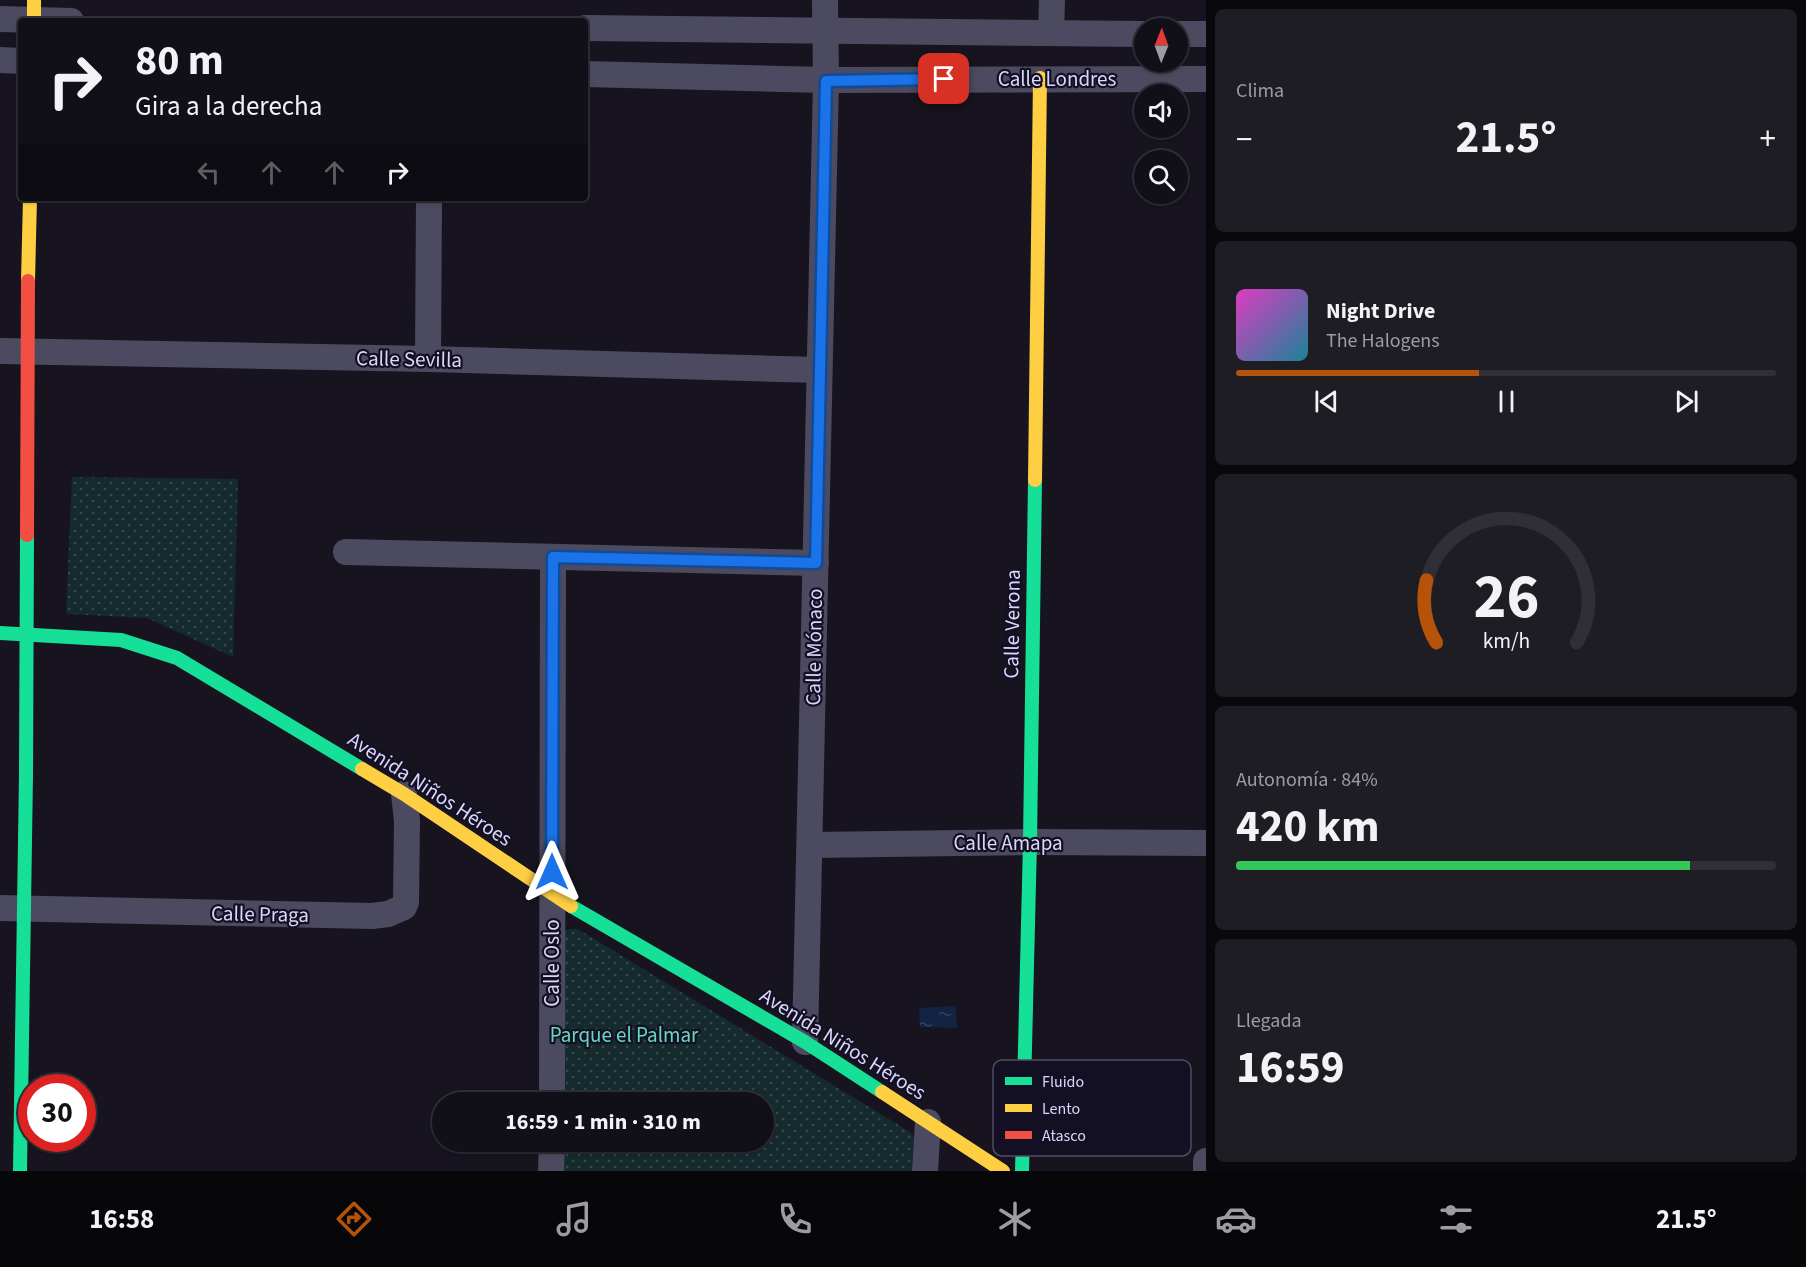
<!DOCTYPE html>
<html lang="es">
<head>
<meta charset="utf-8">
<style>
	body { margin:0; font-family:"Source Sans 3",sans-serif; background:#1e1d24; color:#f1f3f6; height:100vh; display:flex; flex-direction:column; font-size:22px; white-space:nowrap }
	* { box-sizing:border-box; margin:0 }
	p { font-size:20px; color:#9c9ca1 }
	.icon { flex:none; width:33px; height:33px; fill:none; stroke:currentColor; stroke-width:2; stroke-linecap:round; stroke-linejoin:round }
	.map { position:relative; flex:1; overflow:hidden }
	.panel { display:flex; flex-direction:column; gap:9px; padding:9px; background:#09080d; width:600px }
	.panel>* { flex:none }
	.top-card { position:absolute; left:18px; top:18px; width:570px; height:183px; border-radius:6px; box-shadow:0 2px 4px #0004,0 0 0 2px #302f36; background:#110f17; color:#f1f3f6; overflow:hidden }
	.needle { width:39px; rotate:1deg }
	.fabs { position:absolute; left:1134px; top:18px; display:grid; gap:12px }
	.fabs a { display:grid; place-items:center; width:54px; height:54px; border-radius:50%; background:#110f17; box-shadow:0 2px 4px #0004,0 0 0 2px #302f36; font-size:30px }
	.speed { position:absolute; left:18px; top:1074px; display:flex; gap:12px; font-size:30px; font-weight:700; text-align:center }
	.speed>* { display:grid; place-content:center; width:78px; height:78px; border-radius:50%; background:#110f17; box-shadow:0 2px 4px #0004,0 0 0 2px #302f36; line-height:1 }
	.speed .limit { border:9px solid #d22; background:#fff; color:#111 }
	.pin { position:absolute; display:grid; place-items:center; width:51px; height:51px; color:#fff; margin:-26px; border-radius:12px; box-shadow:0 3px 9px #0006 }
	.me { position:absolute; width:66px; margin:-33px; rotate:0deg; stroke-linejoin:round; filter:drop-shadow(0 0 4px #0008) }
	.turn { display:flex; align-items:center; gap:21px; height:126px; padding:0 18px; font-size:27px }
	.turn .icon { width:78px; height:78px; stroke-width:2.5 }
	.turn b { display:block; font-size:42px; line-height:51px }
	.lanes { display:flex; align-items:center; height:57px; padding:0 18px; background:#0003; justify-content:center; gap:30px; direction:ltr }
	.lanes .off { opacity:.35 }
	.big { font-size:45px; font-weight:700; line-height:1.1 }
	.panel .tile { flex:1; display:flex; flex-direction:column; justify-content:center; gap:9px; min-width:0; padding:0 21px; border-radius:9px; background:#1e1d24 }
	.panel .dial { align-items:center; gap:0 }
	.dial svg { height:156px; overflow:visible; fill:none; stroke:#302f36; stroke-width:7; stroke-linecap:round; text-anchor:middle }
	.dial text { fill:#f1f3f6; stroke:none }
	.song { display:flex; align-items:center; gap:18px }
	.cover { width:72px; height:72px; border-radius:9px; background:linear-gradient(135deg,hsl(310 70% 55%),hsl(190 70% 35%)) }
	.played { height:6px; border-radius:3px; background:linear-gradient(90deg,#b45309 45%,#302f36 45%) }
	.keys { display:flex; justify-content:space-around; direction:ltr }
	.heat { display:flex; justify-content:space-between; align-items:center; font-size:33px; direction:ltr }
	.charge { height:9px; border-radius:4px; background:linear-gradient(90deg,#34c759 84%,#302f36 0) }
	.trip { position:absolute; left:432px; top:1092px; width:342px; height:60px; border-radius:30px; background:#110f17; box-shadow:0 2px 4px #0004,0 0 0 2px #302f36; font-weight:700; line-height:60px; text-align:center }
	.dock { display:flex; height:96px; justify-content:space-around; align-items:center; background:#070609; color:#9c9ca1 }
	.dock .icon { width:42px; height:42px }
	.dock .selected { color:#b45309 }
	.dock b { font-size:27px; color:#f1f3f6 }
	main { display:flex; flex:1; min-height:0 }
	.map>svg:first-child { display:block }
	.green { fill:url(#green-dots) }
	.water { fill:url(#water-ripples) }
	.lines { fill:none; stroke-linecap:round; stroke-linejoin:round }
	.street { stroke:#4c4a60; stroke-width:26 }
	.fast { stroke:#16e098; stroke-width:14 }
	.slow { stroke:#ffcf43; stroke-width:14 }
	.jam { stroke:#f24e42; stroke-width:14 }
	.route-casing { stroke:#114b97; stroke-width:15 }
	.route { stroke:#1a73e8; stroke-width:10 }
	.labels { text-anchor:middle; stroke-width:4.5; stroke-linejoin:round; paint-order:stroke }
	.street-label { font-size:21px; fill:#dbd6fc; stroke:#141024 }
	.park-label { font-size:21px; fill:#66d8bf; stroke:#141024 }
	.key { fill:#141024; stroke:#504b65; stroke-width:1.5 }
	.key-label { font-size:16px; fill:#dbd6fc }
</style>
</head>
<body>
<main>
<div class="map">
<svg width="1206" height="1171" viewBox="0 0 1206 1171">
	<defs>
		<pattern id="green-dots" width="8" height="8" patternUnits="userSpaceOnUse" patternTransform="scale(1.5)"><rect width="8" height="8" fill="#142a2c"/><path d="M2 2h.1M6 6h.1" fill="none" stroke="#36484c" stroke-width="1.8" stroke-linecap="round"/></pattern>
		<pattern id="water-ripples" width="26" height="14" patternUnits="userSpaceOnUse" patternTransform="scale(1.5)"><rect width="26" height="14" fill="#122343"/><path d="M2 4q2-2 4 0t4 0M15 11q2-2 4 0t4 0" fill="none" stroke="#34425f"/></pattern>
	</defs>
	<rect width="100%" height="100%" fill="#17141f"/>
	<g class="green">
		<path d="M72 477 238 479 233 657 147 618 66 614Z"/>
		<path d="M572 929H578L910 1132 914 1137 912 1171H558V1142H764V1102H558L564 930Z"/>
	</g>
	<path class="water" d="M956 1006 957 1028 920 1027 919 1008Z"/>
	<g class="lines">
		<g class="street">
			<path d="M0 19 71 21"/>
			<path d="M585 28 1144 34"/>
			<path d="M1051 33 1052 0"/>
			<path d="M1178 34H1206"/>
			<path d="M0 60 21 61"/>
			<path d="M585 74 826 80 1206 79"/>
			<path d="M0 351 428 359 819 370"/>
			<path d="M428 359 429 198"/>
			<path d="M346 552 816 563"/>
			<path d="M811 845 1030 842 1206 843"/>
			<path d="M0 908 372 916 388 914 404 907 406 902 407 821 404 794"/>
			<path d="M805 1042 826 80 825 0"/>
			<path d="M552 1102 553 557"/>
			<path d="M551 1171 552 1142"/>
			<path d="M925 1171 928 1122"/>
			<path d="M1206 1171V1161"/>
		</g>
		<g class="fast">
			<path d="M0 633 121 640 177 658 362 769"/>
			<path d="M571 906 805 1042 882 1092"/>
			<path d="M20 1171 26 775 27 535"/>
			<path d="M1022 1171 1030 842 1035 480"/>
		</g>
		<g class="slow">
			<path d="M34 0V21"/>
			<path d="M28 281 30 198"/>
			<path d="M1035 480 1040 78"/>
			<path d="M362 769 404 794 571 906"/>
			<path d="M882 1092 1003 1171"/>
		</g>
		<path class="jam" d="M27 535 28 281"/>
	</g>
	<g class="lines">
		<defs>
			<path id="route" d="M552 872 553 557 816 563 826 81 944 79"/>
		</defs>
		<use href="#route" class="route-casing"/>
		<use href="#route" class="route"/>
	</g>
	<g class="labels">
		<g class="street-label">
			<text x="1057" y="86">Calle Londres</text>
			<text transform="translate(409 359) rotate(1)" y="7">Calle Sevilla</text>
			<text transform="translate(1012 624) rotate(-89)" y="7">Calle Verona</text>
			<text transform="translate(814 647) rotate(-89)" y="7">Calle Mónaco</text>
			<text transform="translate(430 789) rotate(33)" y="7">Avenida Niños Héroes</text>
			<text x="1008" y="850">Calle Amapa</text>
			<text transform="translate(260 914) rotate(1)" y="7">Calle Praga</text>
			<text transform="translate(552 963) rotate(-90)" y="7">Calle Oslo</text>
			<text transform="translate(843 1044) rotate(32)" y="7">Avenida Niños Héroes</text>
		</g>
		<g class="park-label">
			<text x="624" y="1042">Parque el Palmar</text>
		</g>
	</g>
	<rect x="993" y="1060" width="198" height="96" rx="9" class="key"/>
	<rect x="1005" y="1077" width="27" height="8" fill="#16e098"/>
	<rect x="1005" y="1104" width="27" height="8" fill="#ffcf43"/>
	<rect x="1005" y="1131" width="27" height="8" fill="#f24e42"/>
	<g class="key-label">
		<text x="1042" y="1087">Fluido</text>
		<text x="1042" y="1114">Lento</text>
		<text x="1042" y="1141">Atasco</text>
	</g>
</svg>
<div class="fabs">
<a><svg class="needle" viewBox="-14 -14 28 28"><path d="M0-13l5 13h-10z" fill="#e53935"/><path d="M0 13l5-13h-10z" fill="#9c9ca1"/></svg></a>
<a><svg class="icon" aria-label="sound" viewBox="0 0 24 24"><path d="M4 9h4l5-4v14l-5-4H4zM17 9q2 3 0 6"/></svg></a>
<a><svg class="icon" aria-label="search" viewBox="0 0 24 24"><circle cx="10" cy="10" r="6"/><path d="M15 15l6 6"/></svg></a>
</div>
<div class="speed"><div class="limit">30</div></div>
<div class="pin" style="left:944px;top:79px;background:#d93025"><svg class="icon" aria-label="arrive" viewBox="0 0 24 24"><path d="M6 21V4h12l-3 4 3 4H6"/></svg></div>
<svg class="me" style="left:552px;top:872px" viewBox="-20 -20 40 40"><path d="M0-17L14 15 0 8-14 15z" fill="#1a73e8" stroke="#fff" stroke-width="4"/></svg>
<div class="trip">16:59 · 1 min · 310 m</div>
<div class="top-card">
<div class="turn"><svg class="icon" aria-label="right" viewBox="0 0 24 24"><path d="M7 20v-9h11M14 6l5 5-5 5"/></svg><div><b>80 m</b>Gira a la derecha</div></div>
<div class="lanes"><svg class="icon off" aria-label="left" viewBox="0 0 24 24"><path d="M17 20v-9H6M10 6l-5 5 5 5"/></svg><svg class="icon off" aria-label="ahead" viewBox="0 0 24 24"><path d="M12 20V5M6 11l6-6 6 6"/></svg><svg class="icon off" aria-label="ahead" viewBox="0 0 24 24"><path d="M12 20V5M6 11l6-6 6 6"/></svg><svg class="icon" aria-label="right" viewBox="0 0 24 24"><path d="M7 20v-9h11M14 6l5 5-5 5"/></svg></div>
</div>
</div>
<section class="panel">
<div class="tile"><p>Clima</p>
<div class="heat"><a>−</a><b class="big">21.5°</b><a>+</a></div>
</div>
<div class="tile">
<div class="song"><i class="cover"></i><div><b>Night Drive</b><p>The Halogens</p></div></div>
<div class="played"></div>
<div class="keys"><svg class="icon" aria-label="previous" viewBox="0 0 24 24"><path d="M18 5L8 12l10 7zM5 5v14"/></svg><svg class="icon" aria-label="pause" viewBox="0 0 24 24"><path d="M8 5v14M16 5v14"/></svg><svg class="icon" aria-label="next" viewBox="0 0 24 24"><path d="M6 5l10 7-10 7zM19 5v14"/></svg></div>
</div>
<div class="tile dial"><svg viewBox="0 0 100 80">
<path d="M14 69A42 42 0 1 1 86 69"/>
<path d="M14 69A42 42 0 0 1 9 37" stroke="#b45309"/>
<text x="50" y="56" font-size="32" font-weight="700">26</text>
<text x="50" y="72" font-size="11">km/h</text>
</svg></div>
<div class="tile"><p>Autonomía · 84%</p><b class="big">420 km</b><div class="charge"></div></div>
<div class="tile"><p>Llegada</p><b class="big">16:59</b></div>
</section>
</main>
<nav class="dock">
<b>16:58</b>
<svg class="icon selected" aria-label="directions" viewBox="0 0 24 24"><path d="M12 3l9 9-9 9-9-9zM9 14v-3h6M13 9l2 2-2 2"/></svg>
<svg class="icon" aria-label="music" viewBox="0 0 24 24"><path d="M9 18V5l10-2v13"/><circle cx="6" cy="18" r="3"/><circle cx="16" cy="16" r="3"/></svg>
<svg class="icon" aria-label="phone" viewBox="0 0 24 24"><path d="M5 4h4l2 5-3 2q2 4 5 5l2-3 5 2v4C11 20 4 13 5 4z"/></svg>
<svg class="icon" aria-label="climate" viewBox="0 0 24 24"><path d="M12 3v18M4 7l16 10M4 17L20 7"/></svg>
<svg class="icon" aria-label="car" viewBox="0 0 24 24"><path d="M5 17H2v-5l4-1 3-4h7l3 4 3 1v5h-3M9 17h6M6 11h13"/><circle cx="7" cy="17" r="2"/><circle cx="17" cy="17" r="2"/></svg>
<svg class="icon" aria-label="filters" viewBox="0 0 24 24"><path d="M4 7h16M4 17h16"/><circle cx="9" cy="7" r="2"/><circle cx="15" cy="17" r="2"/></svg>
<b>21.5°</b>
</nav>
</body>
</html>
